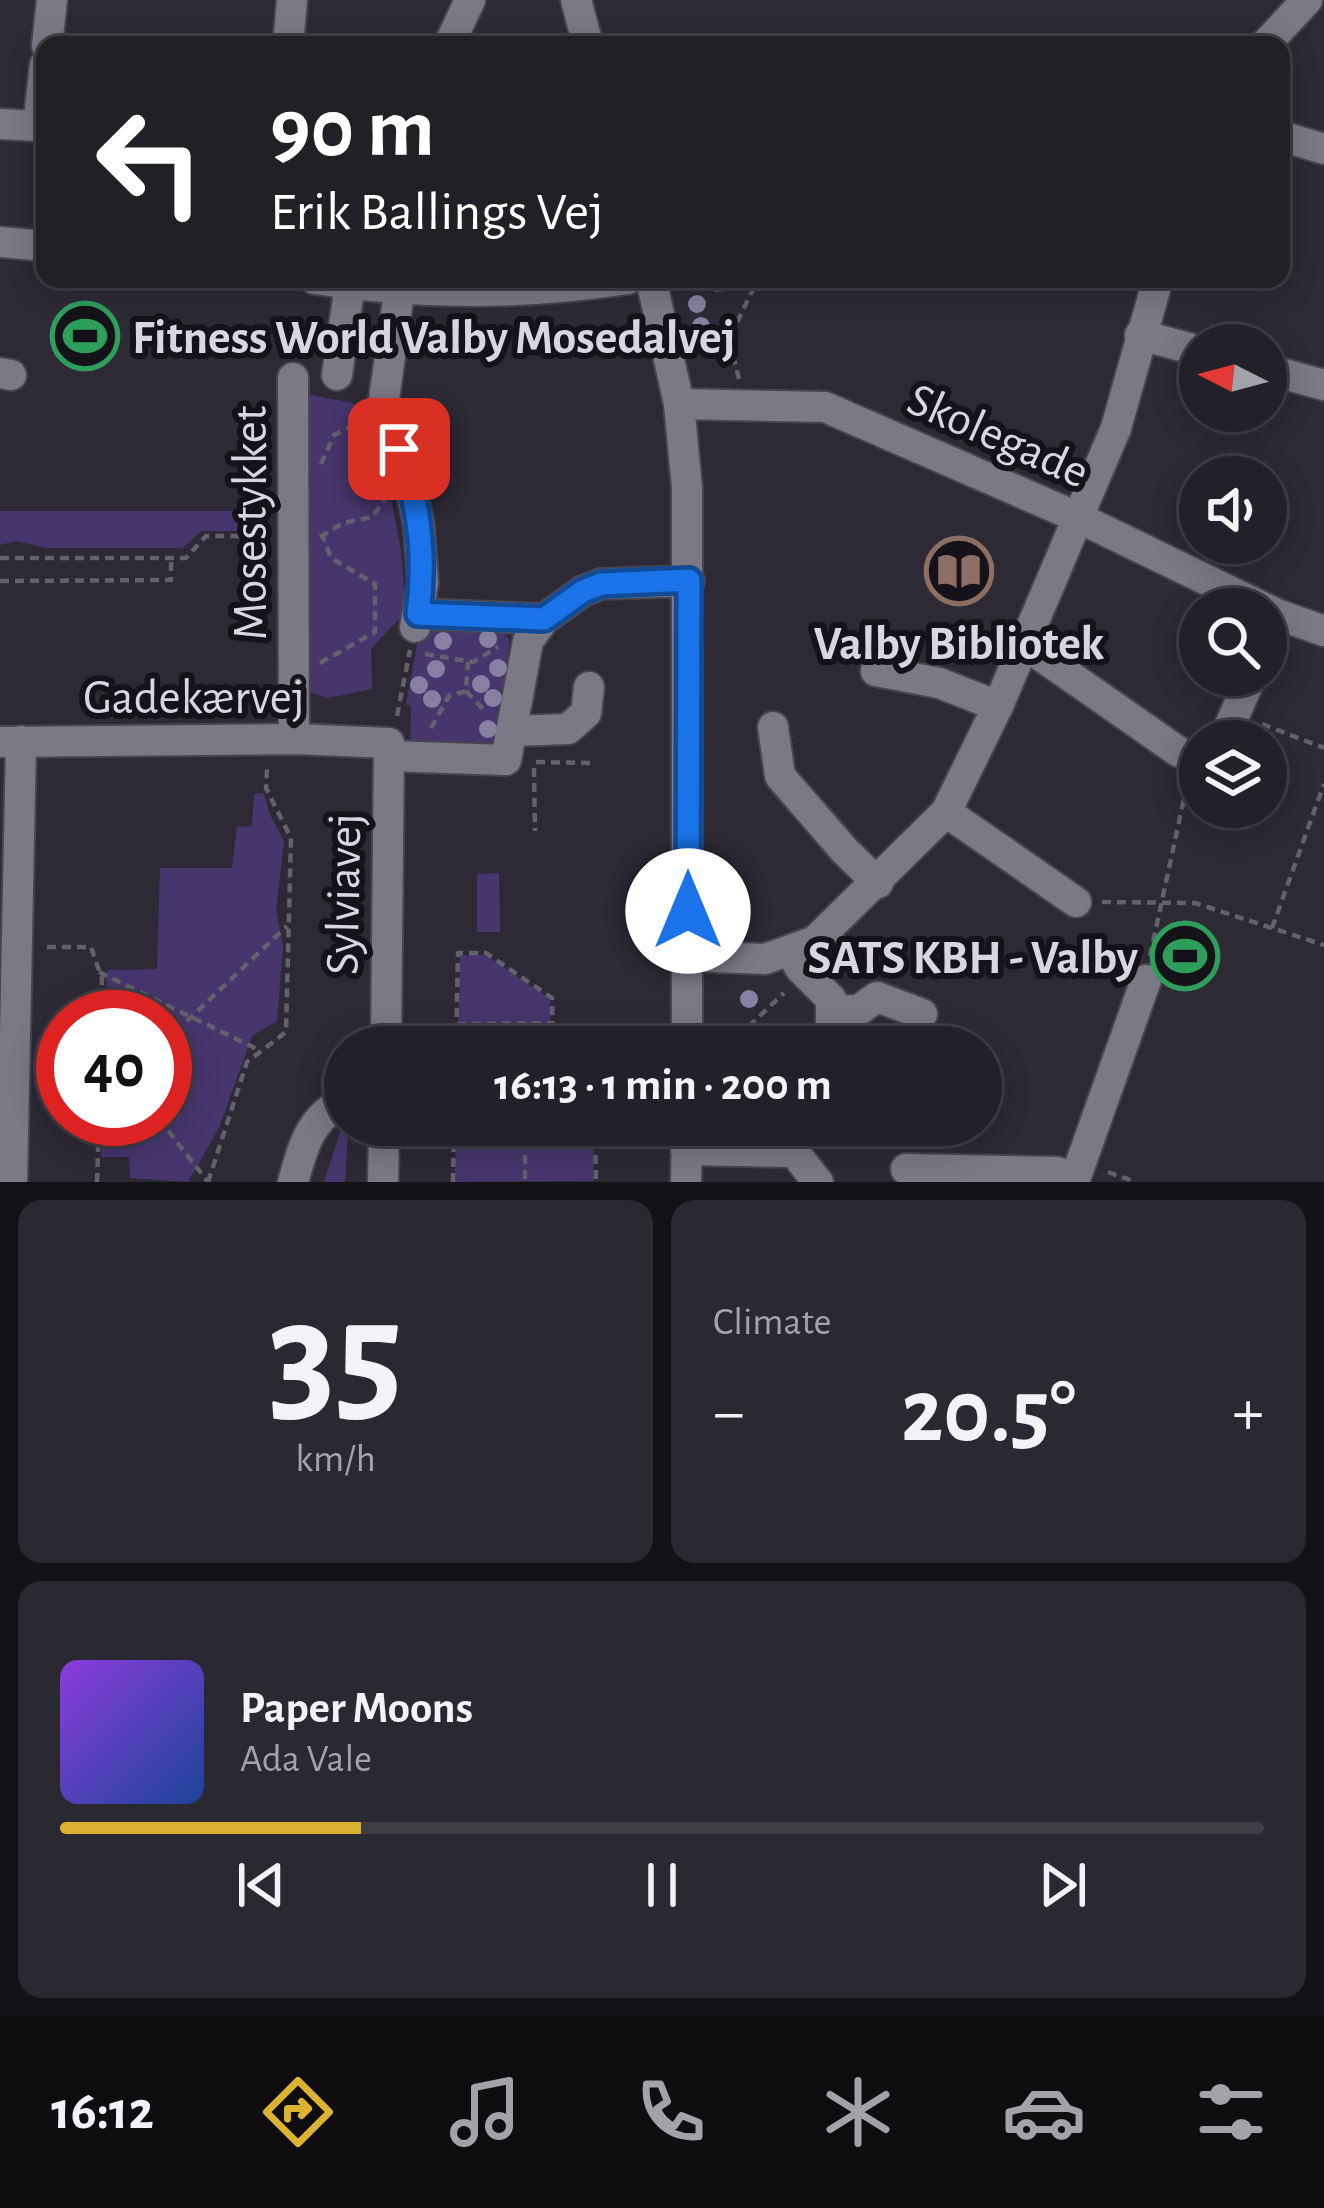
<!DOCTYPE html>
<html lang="en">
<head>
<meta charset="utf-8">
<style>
	body { margin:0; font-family:"Alegreya Sans",sans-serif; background:#2a2830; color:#f1f3f6; height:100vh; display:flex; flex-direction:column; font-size:45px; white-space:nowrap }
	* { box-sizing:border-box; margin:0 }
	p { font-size:39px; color:#a2a3a8 }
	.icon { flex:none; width:66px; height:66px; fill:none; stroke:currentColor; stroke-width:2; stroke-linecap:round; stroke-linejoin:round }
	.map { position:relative; height:1182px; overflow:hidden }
	.panel { display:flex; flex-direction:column; gap:18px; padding:18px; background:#131216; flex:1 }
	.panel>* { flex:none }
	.top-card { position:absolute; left:36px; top:36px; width:1254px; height:252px; border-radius:24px; box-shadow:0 6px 30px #0003,0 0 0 3px #3f3e45; background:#202124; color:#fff; overflow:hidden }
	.needle { width:78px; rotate:276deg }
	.controls { position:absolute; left:1179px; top:324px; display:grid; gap:24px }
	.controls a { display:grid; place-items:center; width:108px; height:108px; border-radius:50%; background:#222028; box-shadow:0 6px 30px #0003,0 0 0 3px #3f3e45; font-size:60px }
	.speed { position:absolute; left:36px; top:990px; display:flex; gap:24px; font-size:60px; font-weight:700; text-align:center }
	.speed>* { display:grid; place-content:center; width:156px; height:156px; border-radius:50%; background:#222028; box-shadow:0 6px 30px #0003,0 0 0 3px #3f3e45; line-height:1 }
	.speed .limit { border:18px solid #d22; background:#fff; color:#111 }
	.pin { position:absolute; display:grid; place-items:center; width:102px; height:102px; color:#fff; margin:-51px; border-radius:24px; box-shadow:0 6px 18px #0006 }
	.me { position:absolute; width:132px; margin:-66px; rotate:0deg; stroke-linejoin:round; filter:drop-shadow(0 0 9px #0008) }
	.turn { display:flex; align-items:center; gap:42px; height:252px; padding:0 36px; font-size:54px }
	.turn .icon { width:156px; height:156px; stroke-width:2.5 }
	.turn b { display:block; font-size:84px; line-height:102px }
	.big { font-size:90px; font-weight:700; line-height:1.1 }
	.panel .card { flex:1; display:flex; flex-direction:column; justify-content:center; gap:18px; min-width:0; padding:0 42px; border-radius:24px; background:#2a2830 }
	.panel .dial { align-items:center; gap:0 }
	.dial b { font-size:156px; line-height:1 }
	.song { display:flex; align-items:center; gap:36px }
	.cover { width:144px; height:144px; border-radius:18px; background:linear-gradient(135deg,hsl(270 70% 55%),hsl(220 70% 35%)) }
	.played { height:12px; border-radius:6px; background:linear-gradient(90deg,#dcb233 25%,#3f3e45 25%) }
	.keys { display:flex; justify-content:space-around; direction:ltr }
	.heat { display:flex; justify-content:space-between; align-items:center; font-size:66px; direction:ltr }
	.panel .tiles { flex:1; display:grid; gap:18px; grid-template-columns:1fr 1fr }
	.card:last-child { grid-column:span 2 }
	.trip { position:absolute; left:324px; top:1026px; width:678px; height:120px; border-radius:60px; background:#222028; box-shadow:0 6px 30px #0003,0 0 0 3px #3f3e45; font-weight:700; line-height:120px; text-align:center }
	.menu { display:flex; height:192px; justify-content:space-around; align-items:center; background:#0e0d10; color:#a2a3a8 }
	.menu .icon { width:84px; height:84px }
	.menu .on { color:#dcb233 }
	.menu b { font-size:54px; color:#f1f3f6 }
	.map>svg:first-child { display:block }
	.green { fill:#47366e }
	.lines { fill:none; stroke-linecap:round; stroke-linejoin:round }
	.minor-casing { stroke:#48454f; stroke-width:34 }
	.path { stroke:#63616b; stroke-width:4.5; stroke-dasharray:9 6; stroke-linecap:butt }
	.minor { stroke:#7c7987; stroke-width:30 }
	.tree { fill:#8880a3 }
	.route-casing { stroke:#114b97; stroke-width:30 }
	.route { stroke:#1a73e8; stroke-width:21 }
	.labels { text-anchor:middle; stroke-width:12; stroke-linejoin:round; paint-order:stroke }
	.poi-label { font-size:48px; font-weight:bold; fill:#d8d7df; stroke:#151319; text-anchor:start }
	.street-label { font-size:48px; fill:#d8d7df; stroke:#151319 }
</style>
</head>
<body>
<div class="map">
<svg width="1324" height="1182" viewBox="0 0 1324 1182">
	<rect width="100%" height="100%" fill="#2d2a36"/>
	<g class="green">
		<path d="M305 394 357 404 390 493 401 551 406 611 371 649 372 689 327 698 304 690Z"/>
		<path d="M0 511H266V531H201L183 548H47L16 541 0 545Z"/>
		<path d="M420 629 500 631 510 640 492 756 410 752 411 706 406 704Z"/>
		<path d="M264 793 270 815 284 841 276 910 283 946 277 1021 252 1036 219 1128 188 1182 130 1178 129 1157H101L102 1119H165V1017H106L107 970 157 969 160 868H232L237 827 252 826 254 794Z"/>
		<path d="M499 873 500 932H477V874Z"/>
		<path d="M460 955H486L550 999V1047H458Z"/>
		<path d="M456 1125H593L594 1181 455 1182Z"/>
		<path d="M341 1129 348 1131 345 1182H324Z"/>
	</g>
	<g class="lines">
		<defs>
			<g id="minor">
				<path d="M576 0 588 45"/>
				<path d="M47 45 52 0"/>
				<path d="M288 45 292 0"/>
				<path d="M449 45 470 0"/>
				<path d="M1265 45 1307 0"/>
				<path d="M0 124 38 126 45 65"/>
				<path d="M1281 136 1324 149"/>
				<path d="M0 242 45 246"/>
				<path d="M314 279C416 295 525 295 628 279"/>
				<path d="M401 279 384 399 407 471 419 526 423 583 415 627"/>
				<path d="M651 279 679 404 687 488V1047"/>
				<path d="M1140 335 1200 351"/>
				<path d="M1266 369 1324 385"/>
				<path d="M0 373 11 375"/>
				<path d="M337 375 350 284"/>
				<path d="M293 378 294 739"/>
				<path d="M679 404 825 407 1077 517 1279 615 1324 631"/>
				<path d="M419 614 544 619"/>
				<path d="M1024 644 1179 752"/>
				<path d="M876 671 939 683 998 706"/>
				<path d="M773 727 780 776 845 851 878 883"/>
				<path d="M511 731 568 729 586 713 589 687"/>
				<path d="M1223 741 1252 675"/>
				<path d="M0 742 294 739 389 743 386 1047"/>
				<path d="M389 756 506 760 528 641 544 619 583 591 601 584 689 581"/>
				<path d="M946 812 1076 902"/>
				<path d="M791 952 800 968 831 999V1037L875 1047"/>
				<path d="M688 956 765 959 815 941 946 812 998 706 1116 428 1158 279"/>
				<path d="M831 1011 859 1010 877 997 922 1014"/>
				<path d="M686 1150 794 1152 818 1182"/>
				<path d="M906 1169 1057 1172 1075 1178"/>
				<path d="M12 1182 21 741"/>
				<path d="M293 1182C303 1147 310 1117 345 1101"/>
				<path d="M383 1182 384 1125"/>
				<path d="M686 1182 687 1125"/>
				<path d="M1074 1182 1146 980"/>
			</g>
		</defs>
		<use href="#minor" class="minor-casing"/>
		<g class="path">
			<path d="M705 279 712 290 755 286"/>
			<path d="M739 379 729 339 758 279"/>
			<path d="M321 464 334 435 360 422"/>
			<path d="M320 537 343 523 372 517 385 499"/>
			<path d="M0 558H186L206 536H266"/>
			<path d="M0 581 171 580V559"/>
			<path d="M425 654 473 662 498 647"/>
			<path d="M320 663 375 632V584L331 558 323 537"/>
			<path d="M466 691 486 712"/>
			<path d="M397 716 410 650"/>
			<path d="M1262 724 1324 748"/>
			<path d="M431 728 449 696 466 691 468 662"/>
			<path d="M536 762 595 763"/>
			<path d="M534 768 535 831"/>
			<path d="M1102 902 1195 903 1324 945"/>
			<path d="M1272 928 1324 784"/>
			<path d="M47 947H91L102 979 101 1017"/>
			<path d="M1150 956 1188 780"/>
			<path d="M99 972 261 1051"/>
			<path d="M523 1023 524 1047"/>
			<path d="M457 1024 553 1023"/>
			<path d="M165 1042 287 926"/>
			<path d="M456 1047 458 953H486L552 998 553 1047"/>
			<path d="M727 1047 784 993"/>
			<path d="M159 1119 208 1182"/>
			<path d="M525 1125V1182"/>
			<path d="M559 1125 593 1138"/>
			<path d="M595 1125 596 1182"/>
			<path d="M1108 1172 1136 1182"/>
			<path d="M97 1182 99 1119"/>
			<path d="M208 1182 247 1062 286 1032 291 838 266 788 267 769"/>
			<path d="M453 1182 454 1125"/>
		</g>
		<use href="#minor" class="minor"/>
	</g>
	<g class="tree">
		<circle cx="697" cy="304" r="9"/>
		<circle cx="701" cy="326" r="9"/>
		<circle cx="707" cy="345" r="9"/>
		<circle cx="488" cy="639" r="9"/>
		<circle cx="443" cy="641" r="9"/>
		<circle cx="498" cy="668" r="9"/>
		<circle cx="436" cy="669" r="9"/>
		<circle cx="481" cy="684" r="9"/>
		<circle cx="419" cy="685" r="9"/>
		<circle cx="493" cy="698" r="9"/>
		<circle cx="432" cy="699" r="9"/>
		<circle cx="488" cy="729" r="9"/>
		<circle cx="749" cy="999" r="9"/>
	</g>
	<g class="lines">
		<defs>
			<path id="route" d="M399 449C419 502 426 558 418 614L544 619 583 591 601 584 689 580 688 911"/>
		</defs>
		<use href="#route" class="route-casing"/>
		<use href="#route" class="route"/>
	</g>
	<defs>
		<symbol id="stadium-ring" viewBox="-11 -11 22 22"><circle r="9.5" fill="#151319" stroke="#2e9e5b" stroke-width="1.5"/><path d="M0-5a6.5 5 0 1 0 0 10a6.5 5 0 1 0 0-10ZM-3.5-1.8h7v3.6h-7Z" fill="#2e9e5b"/></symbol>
		<symbol id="library-ring" viewBox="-11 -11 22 22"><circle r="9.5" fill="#151319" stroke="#8d6e63" stroke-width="1.5"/><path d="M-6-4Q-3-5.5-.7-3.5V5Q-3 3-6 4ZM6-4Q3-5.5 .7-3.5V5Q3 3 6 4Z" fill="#8d6e63"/></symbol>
	</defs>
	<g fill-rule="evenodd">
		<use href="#stadium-ring" x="47" y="298" width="76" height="76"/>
		<use href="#library-ring" x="921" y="533" width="76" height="76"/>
		<use href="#stadium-ring" x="1147" y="918" width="76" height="76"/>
	</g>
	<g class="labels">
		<g class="poi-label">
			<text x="132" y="353">Fitness World Valby Mosedalvej</text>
			<text x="959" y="659" text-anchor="middle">Valby Bibliotek</text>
			<text x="1138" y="973" text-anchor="end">SATS KBH - Valby</text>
		</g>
		<g class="street-label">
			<text transform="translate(999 434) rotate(24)" y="17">Skolegade</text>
			<text transform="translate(249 523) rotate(-90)" y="17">Mosestykket</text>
			<text x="194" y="713">Gadekærvej</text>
			<text transform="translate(342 894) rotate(-89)" y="17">Sylviavej</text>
		</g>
	</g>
</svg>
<div class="controls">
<a><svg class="needle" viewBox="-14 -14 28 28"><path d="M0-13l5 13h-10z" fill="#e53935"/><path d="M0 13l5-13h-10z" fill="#a2a3a8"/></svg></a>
<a><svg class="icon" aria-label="sound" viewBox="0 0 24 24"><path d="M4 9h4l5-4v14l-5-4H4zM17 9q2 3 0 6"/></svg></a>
<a><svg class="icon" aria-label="search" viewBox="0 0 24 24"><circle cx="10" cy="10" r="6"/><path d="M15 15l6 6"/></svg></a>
<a><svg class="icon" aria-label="layers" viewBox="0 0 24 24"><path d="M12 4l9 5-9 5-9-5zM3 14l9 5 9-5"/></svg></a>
</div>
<div class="speed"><div class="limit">40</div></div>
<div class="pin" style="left:399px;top:449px;background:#d93025"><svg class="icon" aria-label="arrive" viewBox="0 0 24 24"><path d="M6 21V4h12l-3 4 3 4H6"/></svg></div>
<svg class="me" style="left:688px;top:911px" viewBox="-20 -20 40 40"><circle r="19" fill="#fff"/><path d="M0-13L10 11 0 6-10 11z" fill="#1a73e8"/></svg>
<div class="trip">16:13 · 1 min · 200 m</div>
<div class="top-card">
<div class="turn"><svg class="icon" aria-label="left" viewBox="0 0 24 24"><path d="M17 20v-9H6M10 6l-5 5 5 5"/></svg><div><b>90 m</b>Erik Ballings Vej</div></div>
</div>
</div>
<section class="panel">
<div class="tiles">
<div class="card dial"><b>35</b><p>km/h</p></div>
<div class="card"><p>Climate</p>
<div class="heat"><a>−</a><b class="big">20.5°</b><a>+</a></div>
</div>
<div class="card">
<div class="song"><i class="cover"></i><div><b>Paper Moons</b><p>Ada Vale</p></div></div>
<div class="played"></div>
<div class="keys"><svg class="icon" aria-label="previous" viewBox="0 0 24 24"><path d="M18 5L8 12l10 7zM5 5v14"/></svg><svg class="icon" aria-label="pause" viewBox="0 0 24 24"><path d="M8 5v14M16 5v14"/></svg><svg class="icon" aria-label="next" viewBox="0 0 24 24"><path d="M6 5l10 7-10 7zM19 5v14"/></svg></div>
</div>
</div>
</section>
<nav class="menu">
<b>16:12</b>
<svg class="icon on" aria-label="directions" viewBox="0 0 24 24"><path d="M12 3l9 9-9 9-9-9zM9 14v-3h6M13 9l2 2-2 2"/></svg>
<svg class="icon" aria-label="music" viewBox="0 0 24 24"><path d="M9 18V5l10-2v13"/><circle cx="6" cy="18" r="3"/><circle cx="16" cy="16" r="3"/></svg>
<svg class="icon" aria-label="phone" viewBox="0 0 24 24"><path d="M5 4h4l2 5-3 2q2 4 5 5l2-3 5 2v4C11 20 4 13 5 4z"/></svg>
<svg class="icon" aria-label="climate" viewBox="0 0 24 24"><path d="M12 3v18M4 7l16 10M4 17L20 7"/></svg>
<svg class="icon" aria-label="car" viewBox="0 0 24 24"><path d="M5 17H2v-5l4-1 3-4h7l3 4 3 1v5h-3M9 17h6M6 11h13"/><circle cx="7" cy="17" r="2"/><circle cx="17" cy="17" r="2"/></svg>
<svg class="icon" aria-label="filters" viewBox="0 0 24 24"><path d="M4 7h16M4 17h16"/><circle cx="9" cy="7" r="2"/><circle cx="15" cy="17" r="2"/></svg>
</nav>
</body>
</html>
